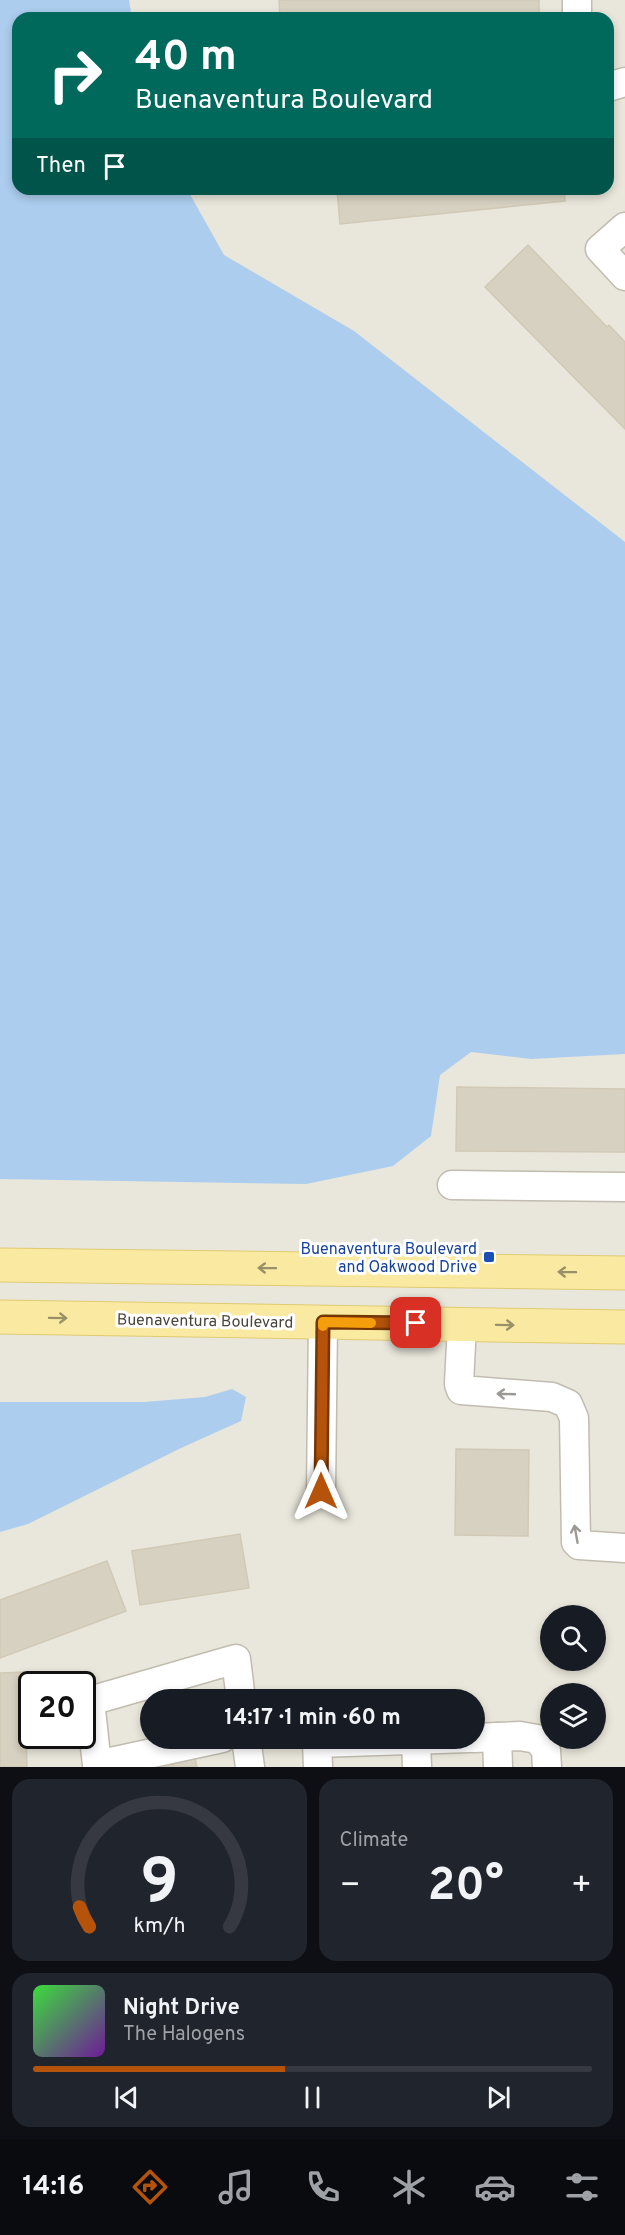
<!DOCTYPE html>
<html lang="en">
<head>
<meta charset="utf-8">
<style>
	body { margin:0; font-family:Overpass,sans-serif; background:#20242c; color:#f1f3f6; height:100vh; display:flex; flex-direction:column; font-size:22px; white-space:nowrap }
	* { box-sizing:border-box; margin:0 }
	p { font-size:20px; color:#9ea1a6 }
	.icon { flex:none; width:33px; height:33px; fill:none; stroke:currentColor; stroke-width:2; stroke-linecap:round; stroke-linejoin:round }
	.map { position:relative; height:1767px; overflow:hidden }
	.sheet { display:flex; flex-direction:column; gap:12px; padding:12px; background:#0d0f14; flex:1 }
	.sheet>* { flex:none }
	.hud { position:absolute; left:12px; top:12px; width:602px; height:183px; border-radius:18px; box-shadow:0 3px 9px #0003; background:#00695c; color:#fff; overflow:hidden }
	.tools { position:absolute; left:540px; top:1605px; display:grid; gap:12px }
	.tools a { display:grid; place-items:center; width:66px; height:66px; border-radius:50%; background:#171b24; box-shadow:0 3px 9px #0003; font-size:30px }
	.speed { position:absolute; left:18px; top:1671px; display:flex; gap:12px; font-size:30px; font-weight:700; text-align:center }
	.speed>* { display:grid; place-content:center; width:78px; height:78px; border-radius:50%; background:#171b24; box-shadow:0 3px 9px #0003; line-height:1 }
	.speed .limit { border:3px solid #111; border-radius:9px; background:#fff; color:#111 }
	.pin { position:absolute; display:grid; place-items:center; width:51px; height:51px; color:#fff; margin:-26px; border-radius:12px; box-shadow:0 3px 9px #0006 }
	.me { position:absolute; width:66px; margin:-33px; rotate:0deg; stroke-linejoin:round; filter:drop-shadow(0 0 4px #0008) }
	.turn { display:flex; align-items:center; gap:21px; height:126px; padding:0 24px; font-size:27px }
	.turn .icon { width:78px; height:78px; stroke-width:2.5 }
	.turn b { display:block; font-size:42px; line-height:51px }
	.then { display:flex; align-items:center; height:57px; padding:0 24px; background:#0003; gap:12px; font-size:22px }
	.big { font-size:45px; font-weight:700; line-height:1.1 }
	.sheet .widget { flex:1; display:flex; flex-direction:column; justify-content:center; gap:9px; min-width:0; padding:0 21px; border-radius:18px; background:#20242c }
	.sheet .dial { align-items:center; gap:0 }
	.dial svg { height:156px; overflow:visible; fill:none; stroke:#363941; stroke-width:7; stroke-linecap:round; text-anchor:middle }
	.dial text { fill:#f1f3f6; stroke:none }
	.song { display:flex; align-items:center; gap:18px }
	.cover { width:72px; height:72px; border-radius:9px; background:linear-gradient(135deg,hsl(120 70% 55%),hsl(280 70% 35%)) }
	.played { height:6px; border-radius:3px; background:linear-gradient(90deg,#b45309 45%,#363941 45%) }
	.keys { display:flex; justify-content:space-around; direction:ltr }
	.heat { display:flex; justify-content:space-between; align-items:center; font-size:33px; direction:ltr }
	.sheet .tiles { flex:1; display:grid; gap:12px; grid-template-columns:1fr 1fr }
	.widget:last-child { grid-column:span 2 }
	.trip { position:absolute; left:140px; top:1689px; width:345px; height:60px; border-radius:30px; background:#171b24; box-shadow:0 3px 9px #0003; font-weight:700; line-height:60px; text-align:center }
	.menu { display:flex; height:96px; justify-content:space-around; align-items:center; background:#090b0e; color:#9ea1a6 }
	.menu .icon { width:42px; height:42px }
	.menu .selected { color:#b45309 }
	.menu b { font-size:27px; color:#f1f3f6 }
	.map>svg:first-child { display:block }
	.residential { fill:#e9e6db; fill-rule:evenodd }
	.water { fill:#accdee }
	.building { fill:#d7d1c2; stroke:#d1c9b5; stroke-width:1.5 }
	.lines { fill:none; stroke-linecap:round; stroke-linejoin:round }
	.minor-casing { stroke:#c1bcaf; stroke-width:31 }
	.major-casing { stroke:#e0ca70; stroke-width:35 }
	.minor { stroke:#fff; stroke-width:28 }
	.major { stroke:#faeaa1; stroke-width:33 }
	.oneway { stroke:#998f68 }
	.oneway2 { stroke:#9b9993 }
	.route-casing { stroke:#753606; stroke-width:15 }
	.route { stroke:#b45309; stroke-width:10 }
	.slow { stroke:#f59e0b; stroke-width:10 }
	.transit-dot { fill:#1a4fb4; stroke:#fff; stroke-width:2 }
	.labels { text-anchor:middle; stroke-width:6; stroke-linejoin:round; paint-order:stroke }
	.transit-label { font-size:16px; fill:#164399; stroke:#fff; text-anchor:end }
	.street-label { font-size:16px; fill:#4a453a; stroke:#fff }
</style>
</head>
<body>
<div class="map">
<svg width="625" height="1767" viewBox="0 0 625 1767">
	<rect width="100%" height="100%" fill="#f5f4ec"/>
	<path class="residential" d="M0 0H625V1767H0ZM18 18H608V189H18ZM550 1616H596V1660H550ZM32 1684H82V1736H32ZM550 1694H596V1738H550ZM150 1700H474V1738H150Z"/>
	<g class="water">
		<path d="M0 0H129L132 18H18V189H187L224 255 354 331 625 542V1054L531 1059 471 1052 440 1075 431 1136 393 1166 306 1184 0 1179Z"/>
		<path d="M232 1389 246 1397 241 1421 181 1448 28 1524 0 1532V1402H144L205 1397Z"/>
	</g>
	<g class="building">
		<path d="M279 0H539V18H280Z"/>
		<path d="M337 189H564L565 201 340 224Z"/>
		<path d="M528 245 607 327 609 325 625 342V429L485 287Z"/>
		<path d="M457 1087 625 1089V1152L456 1151Z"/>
		<path d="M456 1449 529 1450 528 1536 455 1535Z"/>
		<path d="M240 1534 249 1588 140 1605 132 1551Z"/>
		<path d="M107 1561 126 1611 0 1658V1600Z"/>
		<path d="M24 1672 27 1767H0V1673Z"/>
		<path d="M195 1758 197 1767H163Z"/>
	</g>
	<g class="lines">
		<defs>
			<g id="minor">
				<path d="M577 18V0"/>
				<path d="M608 87 625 82"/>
				<path d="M625 227 600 249 625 276"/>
				<path d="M452 1185 625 1187"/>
				<path d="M462 1324 459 1384 461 1390 552 1397 568 1404 574 1418 576 1542 579 1545 625 1548"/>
				<path d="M321 1491 323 1322"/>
				<path d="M497 1737 498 1767"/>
				<path d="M222 1738 97 1765 90 1701 236 1659 241 1700"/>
				<path d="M246 1738 250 1767"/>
				<path d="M474 1738 520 1736 537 1739 546 1750 547 1767"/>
				<path d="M416 1741 417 1767"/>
				<path d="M318 1767 317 1743 469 1738"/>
			</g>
			<g id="major">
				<path d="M0 1265 625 1273"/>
				<path d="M0 1317 625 1327"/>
			</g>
		</defs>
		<use href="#minor" class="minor-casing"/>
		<use href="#major" class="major-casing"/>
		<use href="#minor" class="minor"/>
		<use href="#major" class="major"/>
	</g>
	<defs><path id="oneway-shaft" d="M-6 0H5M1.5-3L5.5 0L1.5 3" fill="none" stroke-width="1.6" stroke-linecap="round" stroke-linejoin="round" transform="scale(1.5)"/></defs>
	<g class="oneway">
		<use href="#oneway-shaft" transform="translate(267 1268) rotate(-179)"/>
		<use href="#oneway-shaft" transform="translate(567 1272) rotate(-179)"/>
		<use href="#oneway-shaft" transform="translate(58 1318) rotate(1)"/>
		<use href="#oneway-shaft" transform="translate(505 1325) rotate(1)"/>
	</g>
	<g class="oneway2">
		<use href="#oneway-shaft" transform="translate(506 1394) rotate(-178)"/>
		<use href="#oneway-shaft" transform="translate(576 1534) rotate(-100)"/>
	</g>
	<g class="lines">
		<defs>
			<path id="route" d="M321 1491 323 1322 416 1323"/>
		</defs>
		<use href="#route" class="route-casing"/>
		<use href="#route" class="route"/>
		<path class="slow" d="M323 1326V1322L371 1323"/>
	</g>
	<rect class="transit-dot" x="483" y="1251" width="12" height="12" rx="3"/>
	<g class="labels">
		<g class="transit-label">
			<text x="477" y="1254">Buenaventura Boulevard<tspan x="477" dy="18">and Oakwood Drive</tspan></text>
		</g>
		<g class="street-label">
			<text transform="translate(205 1320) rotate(1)" y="6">Buenaventura Boulevard</text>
		</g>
	</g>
</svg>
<div class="tools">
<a><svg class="icon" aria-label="search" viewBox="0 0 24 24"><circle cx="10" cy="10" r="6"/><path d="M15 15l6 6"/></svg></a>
<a><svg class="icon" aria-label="layers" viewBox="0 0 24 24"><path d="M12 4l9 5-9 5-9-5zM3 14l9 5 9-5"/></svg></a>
</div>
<div class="speed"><div class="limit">20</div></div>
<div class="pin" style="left:416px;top:1323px;background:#d93025"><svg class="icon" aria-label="arrive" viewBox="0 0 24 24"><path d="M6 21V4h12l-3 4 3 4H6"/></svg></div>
<svg class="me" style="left:321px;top:1491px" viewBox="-20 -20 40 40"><path d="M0-17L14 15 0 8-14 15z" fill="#b45309" stroke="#fff" stroke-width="4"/></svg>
<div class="trip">14:17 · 1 min · 60 m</div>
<div class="hud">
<div class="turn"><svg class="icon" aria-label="right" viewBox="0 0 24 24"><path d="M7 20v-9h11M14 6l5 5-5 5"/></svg><div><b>40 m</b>Buenaventura Boulevard</div></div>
<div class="then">Then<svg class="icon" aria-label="arrive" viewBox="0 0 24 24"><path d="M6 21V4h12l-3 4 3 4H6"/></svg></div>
</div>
</div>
<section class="sheet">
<div class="tiles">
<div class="widget dial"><svg viewBox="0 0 100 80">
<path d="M14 69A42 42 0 1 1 86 69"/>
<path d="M14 69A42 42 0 0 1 9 59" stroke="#b45309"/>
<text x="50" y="56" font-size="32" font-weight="700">9</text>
<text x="50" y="72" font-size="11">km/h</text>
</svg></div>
<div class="widget"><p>Climate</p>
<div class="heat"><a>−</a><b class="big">20°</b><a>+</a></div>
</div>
<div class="widget">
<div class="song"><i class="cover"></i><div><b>Night Drive</b><p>The Halogens</p></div></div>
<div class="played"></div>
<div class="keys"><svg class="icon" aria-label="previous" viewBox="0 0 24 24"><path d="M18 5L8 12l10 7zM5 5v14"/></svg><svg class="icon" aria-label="pause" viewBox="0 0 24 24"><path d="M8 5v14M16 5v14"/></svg><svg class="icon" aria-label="next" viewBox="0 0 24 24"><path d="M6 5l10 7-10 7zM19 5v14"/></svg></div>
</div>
</div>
</section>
<nav class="menu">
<b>14:16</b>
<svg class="icon selected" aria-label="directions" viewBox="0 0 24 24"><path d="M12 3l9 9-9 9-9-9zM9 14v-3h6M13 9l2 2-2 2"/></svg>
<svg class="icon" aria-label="music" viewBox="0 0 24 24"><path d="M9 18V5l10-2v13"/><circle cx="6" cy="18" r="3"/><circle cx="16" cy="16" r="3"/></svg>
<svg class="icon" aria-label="phone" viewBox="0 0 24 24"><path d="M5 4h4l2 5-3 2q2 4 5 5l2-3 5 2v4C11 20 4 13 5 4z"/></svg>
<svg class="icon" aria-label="climate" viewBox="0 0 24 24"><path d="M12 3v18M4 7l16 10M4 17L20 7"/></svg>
<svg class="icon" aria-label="car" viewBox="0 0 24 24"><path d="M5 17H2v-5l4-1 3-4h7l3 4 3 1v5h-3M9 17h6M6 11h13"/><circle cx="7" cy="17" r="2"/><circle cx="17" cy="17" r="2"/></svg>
<svg class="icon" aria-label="filters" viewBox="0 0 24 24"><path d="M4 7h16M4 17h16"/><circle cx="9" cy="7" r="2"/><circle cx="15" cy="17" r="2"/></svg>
</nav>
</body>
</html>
